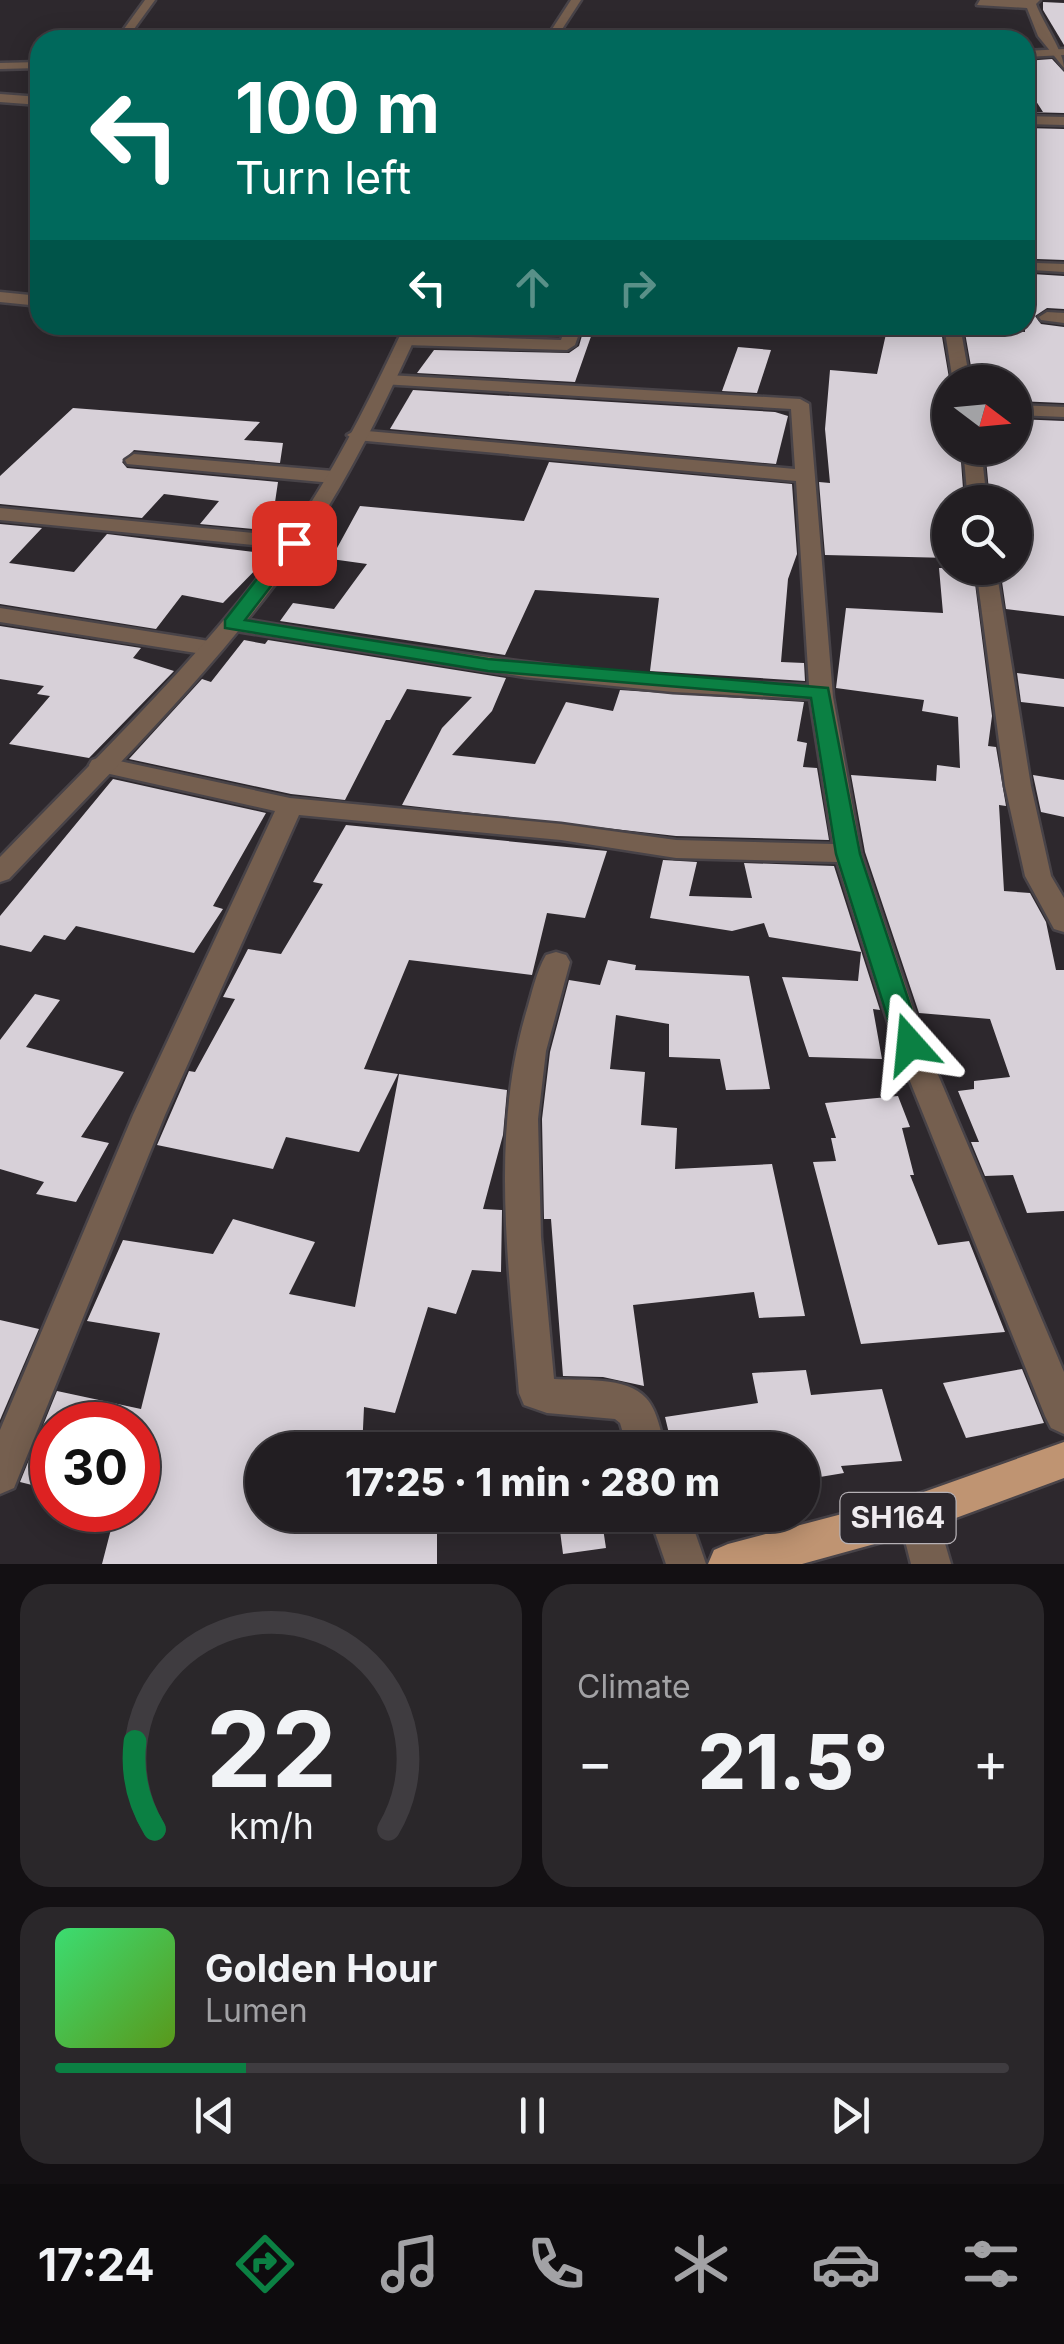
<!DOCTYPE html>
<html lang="en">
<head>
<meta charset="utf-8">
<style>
	body { margin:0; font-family:Inter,sans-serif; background:#2a272a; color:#f1f3f6; height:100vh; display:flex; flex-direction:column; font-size:38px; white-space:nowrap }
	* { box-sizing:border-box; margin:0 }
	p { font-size:32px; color:#a2a2a5 }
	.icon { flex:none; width:55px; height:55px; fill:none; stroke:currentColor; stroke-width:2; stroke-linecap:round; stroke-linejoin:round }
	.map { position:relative; height:1564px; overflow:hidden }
	.side { display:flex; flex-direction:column; gap:20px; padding:20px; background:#131013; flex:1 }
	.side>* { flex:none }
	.hud { position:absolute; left:30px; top:30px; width:1005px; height:305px; border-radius:30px; box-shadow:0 5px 25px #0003,0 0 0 2px #3f3c40; background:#00695c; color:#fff; overflow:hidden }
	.needle { width:65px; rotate:106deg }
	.fabs { position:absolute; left:932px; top:365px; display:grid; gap:20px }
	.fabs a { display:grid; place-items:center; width:100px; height:100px; border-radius:50%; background:#221e22; box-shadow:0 5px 25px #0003,0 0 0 2px #3f3c40; font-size:50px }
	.speed { position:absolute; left:30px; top:1402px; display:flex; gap:20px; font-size:50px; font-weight:700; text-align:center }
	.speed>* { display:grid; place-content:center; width:130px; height:130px; border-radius:50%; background:#221e22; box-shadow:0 5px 25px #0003,0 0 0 2px #3f3c40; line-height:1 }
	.speed .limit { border:15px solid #d22; background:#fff; color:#111 }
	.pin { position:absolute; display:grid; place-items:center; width:85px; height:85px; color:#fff; margin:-42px; border-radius:20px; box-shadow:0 5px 15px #0006 }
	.me { position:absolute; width:110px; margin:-55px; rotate:342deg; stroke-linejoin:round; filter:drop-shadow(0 0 8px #0008) }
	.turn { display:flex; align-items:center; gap:35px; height:210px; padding:0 40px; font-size:45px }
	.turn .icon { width:130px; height:130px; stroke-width:2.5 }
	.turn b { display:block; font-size:70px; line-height:85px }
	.lanes { display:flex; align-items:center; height:95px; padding:0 40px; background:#0003; justify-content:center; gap:50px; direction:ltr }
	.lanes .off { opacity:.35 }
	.big { font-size:75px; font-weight:800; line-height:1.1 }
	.side .widget { flex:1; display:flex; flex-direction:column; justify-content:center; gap:15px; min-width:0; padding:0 35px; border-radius:30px; background:#2a272a }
	.side .dial { align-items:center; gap:0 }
	.dial svg { height:260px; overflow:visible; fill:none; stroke:#3f3c40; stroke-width:7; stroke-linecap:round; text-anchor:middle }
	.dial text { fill:#f1f3f6; stroke:none }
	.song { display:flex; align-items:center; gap:30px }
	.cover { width:120px; height:120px; border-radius:15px; background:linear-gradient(135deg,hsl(140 70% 55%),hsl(90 70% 35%)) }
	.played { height:10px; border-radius:5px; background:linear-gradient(90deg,#0b8043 20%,#3f3c40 20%) }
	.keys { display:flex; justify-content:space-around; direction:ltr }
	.heat { display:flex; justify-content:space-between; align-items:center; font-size:55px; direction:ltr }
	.side .tiles { flex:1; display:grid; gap:20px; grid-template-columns:1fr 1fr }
	.widget:last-child { grid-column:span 2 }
	.trip { position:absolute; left:245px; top:1432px; width:575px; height:100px; border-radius:50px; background:#221e22; box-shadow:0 5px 25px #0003,0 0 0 2px #3f3c40; font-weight:800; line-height:100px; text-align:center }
	.tab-bar { display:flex; height:160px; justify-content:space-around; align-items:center; background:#0e0c0e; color:#a2a2a5 }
	.tab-bar .icon { width:70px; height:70px }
	.tab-bar .on { color:#0b8043 }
	.tab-bar b { font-size:45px; color:#f1f3f6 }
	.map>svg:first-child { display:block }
	.building { fill:#d7d0d8 }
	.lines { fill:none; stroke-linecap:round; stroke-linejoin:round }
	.minor-casing { stroke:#484348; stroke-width:5 }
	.tertiary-casing { stroke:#484348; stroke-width:5 }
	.primary-casing { stroke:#484348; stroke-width:5 }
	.minor { fill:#755f4f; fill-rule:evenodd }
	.tertiary { fill:#755f4f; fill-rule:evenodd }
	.primary { fill:#bf9472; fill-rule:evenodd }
	.route { fill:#0b8043; stroke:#07532c; stroke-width:2.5 }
	.labels { text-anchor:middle; stroke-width:10; stroke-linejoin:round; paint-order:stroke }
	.shield { fill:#2d282d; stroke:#b5b0b5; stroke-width:2.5 }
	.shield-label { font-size:30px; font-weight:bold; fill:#efebef }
</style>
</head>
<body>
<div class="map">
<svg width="1064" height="1564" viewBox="0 0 1064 1564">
	<rect width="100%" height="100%" fill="#2d282d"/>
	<g class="building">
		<path d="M1043 2 1064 3V45L1043 10Z"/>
		<path d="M1052 59 1064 72V113L1025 112H1043L1027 87 1025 61Z"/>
		<path d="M1025 128 1064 129V260L1037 259 1026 266 1032 274 1064 276V309L1047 308 1035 316 1041 324 1064 327V403L1015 401V375L972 372 964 327 1025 332Z"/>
		<path d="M452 325H562L558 336 446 333Z"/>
		<path d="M585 325H595L575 382 417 373 434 350 569 353 579 346Z"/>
		<path d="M888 325H940L950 384V448H960L964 502H950V558L825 555 819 482 830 483 825 429 830 370 877 374Z"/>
		<path d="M738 347 771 350 757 393 722 391Z"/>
		<path d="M413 390 775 412 788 416 776 464 390 429Z"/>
		<path d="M73 408 260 422 244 440 283 443 280 463 134 450 122 462 127 468 278 482 274 509 289 511 274 531 200 524 219 501 164 494 142 518 0 504V476Z"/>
		<path d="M1015 419 1064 421V616L1006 609 1000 568H1015V502H990L985 448 1015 450Z"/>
		<path d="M549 462 792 484 797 554 788 579 781 662 804 663 805 681 650 671 659 598 535 590 505 655 280 621 293 603 334 609 367 564 331 559 360 506 524 521Z"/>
		<path d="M0 524 42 528 9 563 74 572 107 534 271 554 223 603 182 595 156 629 0 604Z"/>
		<path d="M939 568H973L992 716 988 746 996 747 1006 806 999 805 1004 891 1030 893 1046 922 1056 970H1064V1211L1027 1213 1013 1175 985 1176 971 1142H979L958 1091 974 1089V1081L1010 1077 990 1019 919 1013 865 852 851 775 936 781 937 765 960 768 958 717 922 711 924 700 836 688 846 608 943 613Z"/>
		<path d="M0 626 141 648 133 658 174 671 89 758 9 744 50 696 37 694 44 686 0 679Z"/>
		<path d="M244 640 265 644 268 640 506 678 492 711 452 755 535 764 566 702 613 711 620 690 804 702 797 741 807 743 803 767 817 768 829 840 676 836 402 805 442 728 472 697 407 689 390 720H386L345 800 291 794 129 759 202 679 211 682Z"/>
		<path d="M1017 673 1064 679V707L1021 702Z"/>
		<path d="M1033 775 1064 780V817L1041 812Z"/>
		<path d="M113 779 266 813 213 906 223 909 194 953 76 926 65 940 44 935 31 952 0 945V916Z"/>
		<path d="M346 825 607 851 585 918 547 913 532 975 409 960 364 1069 398 1074 359 1152 286 1137 273 1169 157 1145 189 1071 195 1072 235 999 223 997 248 949 281 954 323 884 313 882Z"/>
		<path d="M663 860 697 862 689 896 752 898 744 863 834 866 880 1010 873 1009 882 1059 809 1057 782 977 858 981 861 952 769 937 764 923 732 931 650 918Z"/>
		<path d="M608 960 636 965 635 970 749 976 770 1089 726 1090 720 1059 669 1057V1024L616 1015 610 1069 645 1072 641 1125 677 1128 675 1169 772 1164 805 1316 759 1318 754 1292 633 1305 644 1386 603 1377 563 1376 551 1219H544L542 1119 550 1052 569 980 600 985Z"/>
		<path d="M35 994 60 1000 26 1047 124 1072 81 1137 109 1143 76 1202 36 1194 44 1182 0 1169V1040Z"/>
		<path d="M399 1074 507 1090 503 1135 483 1209 502 1210 501 1272 472 1270 456 1314 428 1307 395 1413 364 1407 362 1450H262V1515H437V1564H102L116 1510H138V1425H52V1490L20 1482 57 1391 141 1409 160 1333 87 1321 123 1240 213 1254 233 1219 315 1242 289 1294 355 1307Z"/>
		<path d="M898 1096 910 1127 902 1128 914 1175H910L938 1245 969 1241 1005 1332 861 1344 813 1162 836 1161 831 1138H836L825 1103Z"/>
		<path d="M0 1320 39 1329 0 1420Z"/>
		<path d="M1022 1369 1044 1423 966 1438 943 1383Z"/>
		<path d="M806 1370 811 1395 882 1389 902 1461 841 1466 844 1473 802 1480V1450H673L665 1417 758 1403 752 1373Z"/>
		<path d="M558 1515H601L606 1548 563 1554Z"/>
	</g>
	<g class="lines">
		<defs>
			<g id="minor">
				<path d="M145 0H155L126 40H116Z"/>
				<path d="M980 0H1040L1036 4C1043 23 1064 52 1064 68L1038 36 1027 8 977 5Z"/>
				<path d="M0 94 40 97V105L0 102Z"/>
				<path d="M1025 116 1064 117V125L1025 124Z"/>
				<path d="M1037 263 1064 264V272L1032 270 1030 267Z"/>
				<path d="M0 292 40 296V306L0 302Z"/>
				<path d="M1047 312 1064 313V323L1041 320 1039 317Z"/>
				<path d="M566 325H582L575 345 567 350 406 345 398 340 406 335 561 340Z"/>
				<path d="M944 325H960L970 382H953Z"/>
				<path d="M388 375 800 399 809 404 833 697 861 853 925 1044 1064 1372V1434L1051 1428 1045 1416 895 1044 837 862 676 858 561 840 299 815 165 1115 14 1488 0 1494V1430L133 1115 275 811 92 770 89 765 92 760 101 757 290 798 561 824 676 840 833 844 810 699 673 692 525 677 224 629 221 624 232 617C423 650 614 679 809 685L796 481 356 440 347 435 356 430 795 469 791 409 382 384 379 380Z"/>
				<path d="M1015 405 1064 407V417L1015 415Z"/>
				<path d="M963 448H981L987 502H968Z"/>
				<path d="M134 454 333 471 343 477 333 483 127 464 125 460Z"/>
				<path d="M0 508 294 537 304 543 294 549 0 520Z"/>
				<path d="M976 568H996L1031 786 1051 876 1064 898V932L1054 929 1025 876 1005 786Z"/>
				<path d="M0 608 209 641 220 648 209 655 0 622Z"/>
				<path d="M556 952 566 955 570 962 546 1051 538 1119 541 1237 554 1379C580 1381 627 1376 646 1398 658 1411 661 1434 666 1450H628L620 1423 615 1419 547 1413 524 1405 519 1393C509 1267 490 1136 526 1013 532 993 536 972 546 955Z"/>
				<path d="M918 1494 932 1499 951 1564H911L898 1513 904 1499Z"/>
				<path d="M649 1515H689L706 1564H666Z"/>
			</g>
			<g id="tertiary">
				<path d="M571 0H581L555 40H545Z"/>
				<path d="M1064 49V55L1025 57V51Z"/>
				<path d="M40 62V68L0 69V63Z"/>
				<path d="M405 325H421C386 401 350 478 302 547 218 668 110 772 9 879L0 882V857C99 754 204 656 287 539 334 472 370 399 405 325Z"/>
			</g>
			<path id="primary" d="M1064 1442V1478L918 1532 802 1564H708L714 1550 728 1544 918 1494Z"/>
		</defs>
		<use href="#minor" class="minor-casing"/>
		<use href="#tertiary" class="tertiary-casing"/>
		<use href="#primary" class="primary-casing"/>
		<use href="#minor" class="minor"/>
		<use href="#tertiary" class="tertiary"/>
		<use href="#primary" class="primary"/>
	</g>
	<path class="route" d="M294 538 304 543 245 620 488 659 828 688 860 854 923 1044 919 1052H900L896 1044 836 854 811 698 488 671 225 628V620L288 539Z"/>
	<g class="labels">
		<rect class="shield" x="840.5" y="1493" width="115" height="50" rx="8"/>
		<g class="shield-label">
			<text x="898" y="1528">SH164</text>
		</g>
	</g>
</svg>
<div class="fabs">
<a><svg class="needle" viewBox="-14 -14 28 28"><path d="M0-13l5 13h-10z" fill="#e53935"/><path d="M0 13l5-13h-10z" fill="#a2a2a5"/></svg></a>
<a><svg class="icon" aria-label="search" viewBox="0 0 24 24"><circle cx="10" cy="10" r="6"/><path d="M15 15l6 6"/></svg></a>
</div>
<div class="speed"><div class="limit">30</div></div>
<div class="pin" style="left:294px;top:543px;background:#d93025"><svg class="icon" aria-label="arrive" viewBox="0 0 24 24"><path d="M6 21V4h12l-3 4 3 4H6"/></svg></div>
<svg class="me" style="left:910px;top:1044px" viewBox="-20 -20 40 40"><path d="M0-17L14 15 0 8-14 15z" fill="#0b8043" stroke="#fff" stroke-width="4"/></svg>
<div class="trip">17:25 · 1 min · 280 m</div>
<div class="hud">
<div class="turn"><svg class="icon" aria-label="left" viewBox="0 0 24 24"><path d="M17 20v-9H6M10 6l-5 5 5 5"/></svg><div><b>100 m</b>Turn left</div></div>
<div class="lanes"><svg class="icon" aria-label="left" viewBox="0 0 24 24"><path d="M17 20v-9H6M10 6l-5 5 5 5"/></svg><svg class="icon off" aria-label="ahead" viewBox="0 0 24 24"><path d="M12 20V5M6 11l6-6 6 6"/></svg><svg class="icon off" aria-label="right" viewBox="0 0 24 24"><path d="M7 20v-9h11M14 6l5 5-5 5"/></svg></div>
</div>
</div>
<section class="side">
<div class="tiles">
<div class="widget dial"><svg viewBox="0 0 100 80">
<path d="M14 69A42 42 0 1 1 86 69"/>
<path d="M14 69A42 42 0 0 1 8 42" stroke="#0b8043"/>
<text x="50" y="56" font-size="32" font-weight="700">22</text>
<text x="50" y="72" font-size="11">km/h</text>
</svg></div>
<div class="widget"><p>Climate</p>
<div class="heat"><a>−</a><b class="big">21.5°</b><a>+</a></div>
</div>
<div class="widget">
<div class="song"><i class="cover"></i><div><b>Golden Hour</b><p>Lumen</p></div></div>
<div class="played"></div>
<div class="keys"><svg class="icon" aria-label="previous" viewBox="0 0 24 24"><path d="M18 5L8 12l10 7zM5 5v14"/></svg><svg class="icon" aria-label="pause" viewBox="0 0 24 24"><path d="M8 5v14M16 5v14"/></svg><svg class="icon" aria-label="next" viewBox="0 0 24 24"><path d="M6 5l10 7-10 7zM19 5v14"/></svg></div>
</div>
</div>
</section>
<nav class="tab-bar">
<b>17:24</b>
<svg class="icon on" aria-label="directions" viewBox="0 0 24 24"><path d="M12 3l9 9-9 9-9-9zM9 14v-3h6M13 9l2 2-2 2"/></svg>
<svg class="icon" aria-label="music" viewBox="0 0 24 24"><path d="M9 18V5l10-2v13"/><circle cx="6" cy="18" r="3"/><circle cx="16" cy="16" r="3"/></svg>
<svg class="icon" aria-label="phone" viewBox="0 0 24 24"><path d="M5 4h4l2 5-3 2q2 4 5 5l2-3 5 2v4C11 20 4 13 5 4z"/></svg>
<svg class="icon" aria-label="climate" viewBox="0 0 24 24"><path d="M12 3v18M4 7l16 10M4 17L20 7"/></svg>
<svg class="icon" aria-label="car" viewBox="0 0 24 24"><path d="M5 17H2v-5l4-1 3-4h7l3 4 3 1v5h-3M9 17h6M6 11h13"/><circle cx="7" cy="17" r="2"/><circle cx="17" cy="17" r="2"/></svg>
<svg class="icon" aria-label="filters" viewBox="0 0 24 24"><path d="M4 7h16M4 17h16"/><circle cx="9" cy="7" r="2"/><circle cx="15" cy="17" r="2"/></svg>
</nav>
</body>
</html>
